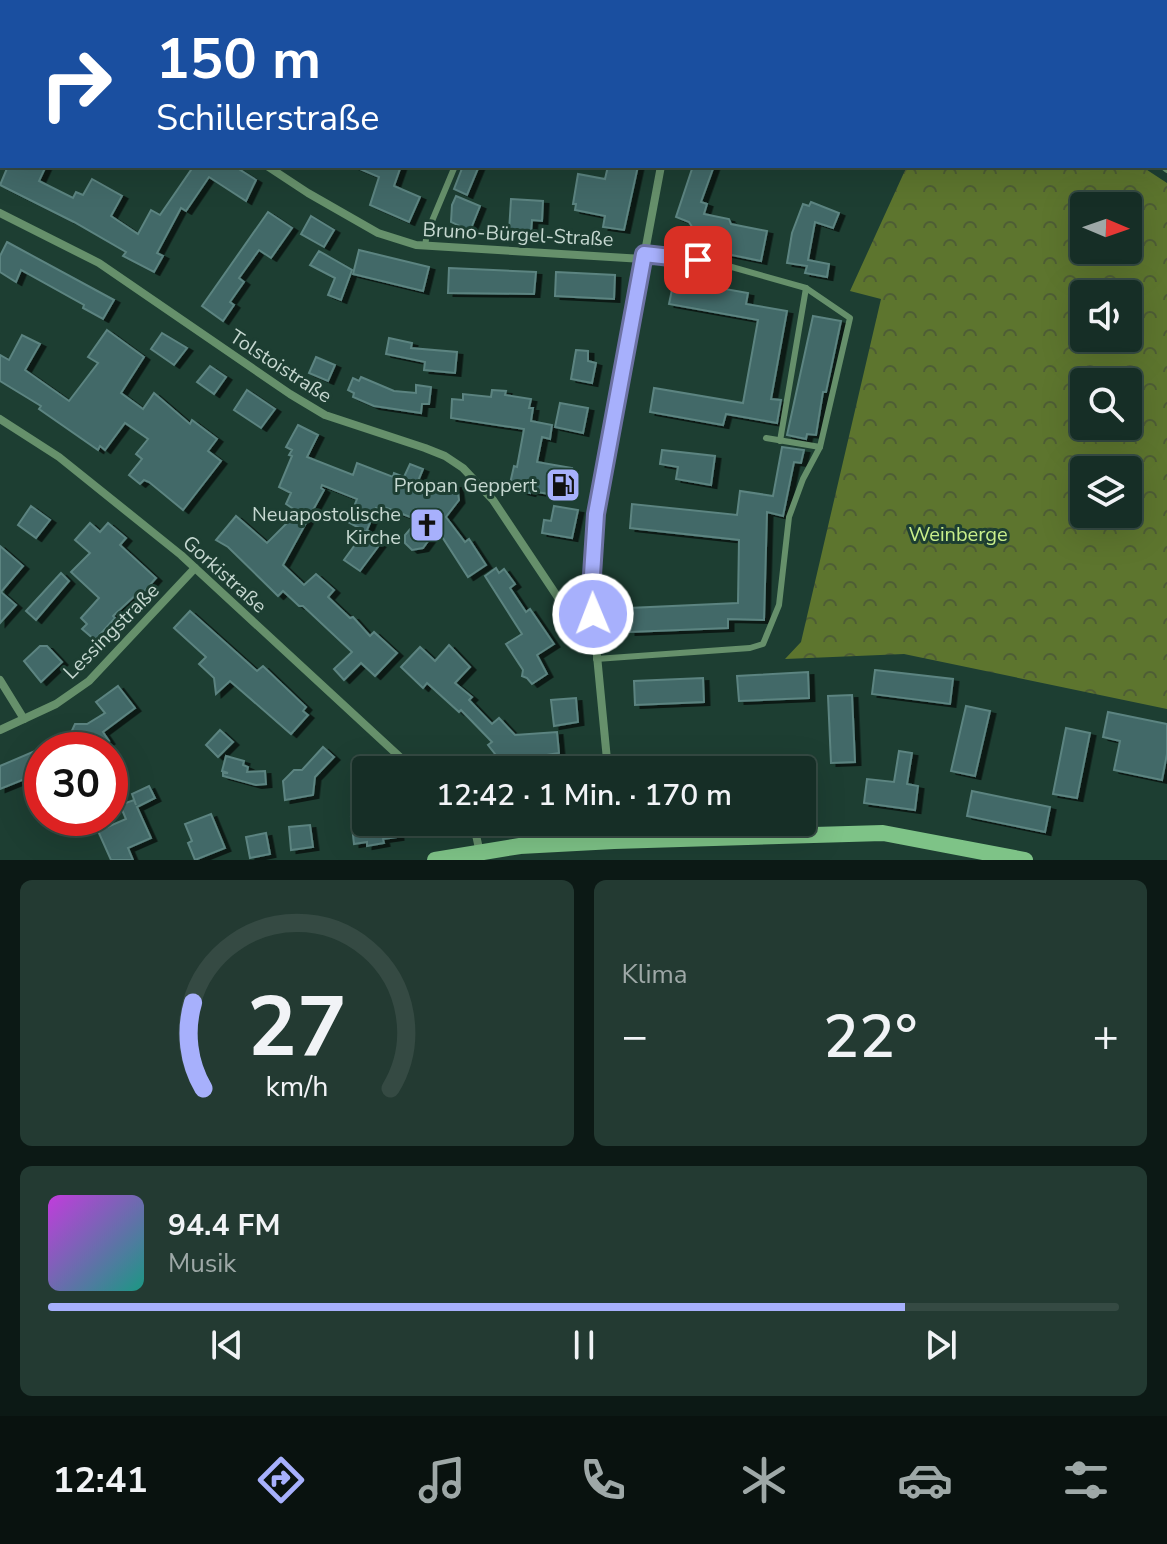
<!DOCTYPE html>
<html lang="de">
<head>
<meta charset="utf-8">
<style>
	body { margin:0; font-family:"Nunito Sans",sans-serif; background:#233a32; color:#f1f3f6; height:100vh; display:flex; flex-direction:column; font-size:30px; white-space:nowrap }
	* { box-sizing:border-box; margin:0 }
	p { font-size:26px; color:#9ea8a7 }
	.icon { flex:none; width:44px; height:44px; fill:none; stroke:currentColor; stroke-width:2; stroke-linecap:round; stroke-linejoin:round }
	.map { position:relative; height:860px; overflow:hidden }
	.sheet { display:flex; flex-direction:column; gap:20px; padding:20px; background:#0c1915; flex:1 }
	.sheet>* { flex:none }
	.guide { position:absolute; left:0px; top:0px; width:1168px; height:168px; box-shadow:0 8px 32px #0002,0 0 0 2px #354a43; background:#1a4fa0; color:#fff; overflow:hidden }
	.needle { width:52px; rotate:92deg }
	.fabs { position:absolute; left:1070px; top:192px; display:grid; gap:16px }
	.fabs a { display:grid; place-items:center; width:72px; height:72px; border-radius:8px; background:#162e26; box-shadow:0 8px 32px #0002,0 0 0 2px #354a43; font-size:40px }
	.speed { position:absolute; left:24px; top:732px; display:flex; gap:16px; font-size:40px; font-weight:700; text-align:center }
	.speed>* { display:grid; place-content:center; width:104px; height:104px; border-radius:50%; background:#162e26; box-shadow:0 8px 32px #0002,0 0 0 2px #354a43; line-height:1 }
	.speed .limit { border:12px solid #d22; background:#fff; color:#111 }
	.pin { position:absolute; display:grid; place-items:center; width:68px; height:68px; color:#fff; margin:-34px; border-radius:16px; box-shadow:0 4px 12px #0006 }
	.me { position:absolute; width:88px; margin:-44px; rotate:359deg; stroke-linejoin:round; filter:drop-shadow(0 0 6px #0008) }
	.turn { display:flex; align-items:center; gap:28px; height:168px; padding:0 24px; font-size:36px }
	.turn .icon { width:104px; height:104px; stroke-width:2.5 }
	.turn b { display:block; font-size:56px; line-height:68px }
	.big { font-size:60px; font-weight:600; line-height:1.1 }
	.sheet .card { flex:1; display:flex; flex-direction:column; justify-content:center; gap:12px; min-width:0; padding:0 28px; border-radius:12px; background:#233a32 }
	.sheet .dial { align-items:center; gap:0 }
	.dial svg { height:208px; overflow:visible; fill:none; stroke:#354a43; stroke-width:7; stroke-linecap:round; text-anchor:middle }
	.dial text { fill:#f1f3f6; stroke:none }
	.song { display:flex; align-items:center; gap:24px }
	.cover { width:96px; height:96px; border-radius:12px; background:linear-gradient(135deg,hsl(290 70% 55%),hsl(170 70% 35%)) }
	.played { height:8px; border-radius:4px; background:linear-gradient(90deg,#a7b0fc 80%,#354a43 80%) }
	.keys { display:flex; justify-content:space-around; direction:ltr }
	.heat { display:flex; justify-content:space-between; align-items:center; font-size:44px; direction:ltr }
	.sheet .tiles { flex:1; display:grid; gap:20px; grid-template-columns:1fr 1fr }
	.card:last-child { grid-column:span 2 }
	.trip { position:absolute; left:352px; top:756px; width:464px; height:80px; border-radius:8px; background:#162e26; box-shadow:0 8px 32px #0002,0 0 0 2px #354a43; font-weight:600; line-height:80px; text-align:center }
	.tabs { display:flex; height:128px; justify-content:space-around; align-items:center; background:#09120f; color:#9ea8a7 }
	.tabs .icon { width:56px; height:56px }
	.tabs .on { color:#a7b0fc }
	.tabs b { font-size:36px; color:#f1f3f6 }
	.map>svg:first-child { display:block }
	.forest { fill:url(#forest-crowns); fill-rule:evenodd }
	.building { fill:#426967; stroke:#5c8481; stroke-width:2; filter:url(#shadow) }
	.lines { fill:none; stroke-linecap:round; stroke-linejoin:round }
	.lane { stroke:#66906b; stroke-width:6 }
	.street { stroke:#66906b; stroke-width:8 }
	.secondary { stroke:#7ec387; stroke-width:16 }
	.tram { stroke:#acc0b8; stroke-width:2 }
	.route-casing { stroke:#6d72a4; stroke-width:20 }
	.route { stroke:#a7b0fc; stroke-width:14 }
	.labels { text-anchor:middle; stroke-width:6; stroke-linejoin:round; paint-order:stroke }
	.street-label { font-size:20px; fill:#c5d7d0; stroke:#1d3e32 }
	.poi-label { font-size:20px; fill:#c5d7d0; stroke:#1d3e32; text-anchor:end }
	.park-label { font-size:20px; fill:#c9ef8b; stroke:#1d3e32 }
</style>
</head>
<body>
<div class="map">
<svg width="1167" height="860" viewBox="0 0 1167 860">
	<defs>
		<pattern id="forest-crowns" width="20" height="18" patternUnits="userSpaceOnUse" patternTransform="scale(2)"><rect width="20" height="18" fill="#5d752e"/><path d="M2 6a3 3 0 1 1 6 0M12 15a3 3 0 1 1 6 0" fill="none" stroke="#4e5d35"/></pattern>
		<filter id="shadow"><feDropShadow dx="5.5" dy="3" stdDeviation="0" flood-color="#0009"/></filter>
	</defs>
	<rect width="100%" height="100%" fill="#1d3e32"/>
	<path class="forest" d="M907 166H1141L1167 183V709L904 654 785 659 801 642 881 299 850 291ZM1084 206H1128V250H1084ZM1084 294H1128V338H1084ZM1084 382H1128V426H1084ZM1084 470H1128V514H1084Z"/>
	<g class="building">
		<path d="M8 166H46L39 181 73 198 76 192 83 195 92 179 122 196 111 216 138 234 151 210 160 215 193 167 192 166H234L256 180 246 201 209 177 186 211 181 208 157 253 163 256 154 272 123 256 126 252 74 222 0 185Z"/>
		<path d="M353 166H401L394 186 420 197 409 222 370 205 379 177Z"/>
		<path d="M463 166H479L467 195 454 189Z"/>
		<path d="M608 166H638L624 230 603 227 605 216 575 210 576 204H573L578 174 605 179Z"/>
		<path d="M693 166H714L701 202 707 204 704 214 729 219 731 224 767 231 761 261 712 251 715 238 694 230 689 222 676 217Z"/>
		<path d="M456 196 480 206 470 231 451 222 452 205Z"/>
		<path d="M511 199 543 201 542 221 532 220 531 233 509 232Z"/>
		<path d="M811 202 839 213 833 228 815 222 808 260 829 264 827 277 805 273 807 266 787 263 792 233 803 204 809 206Z"/>
		<path d="M268 212 292 228 271 258 259 250 239 278 244 282 230 302 234 305 223 321 202 306Z"/>
		<path d="M311 216 334 230 324 247 301 234Z"/>
		<path d="M7 242 114 300 103 319 83 308 84 305 21 270 16 282 0 272V256Z"/>
		<path d="M359 250 429 267 423 291 353 274Z"/>
		<path d="M319 251 352 270 341 300 328 295 335 278 310 265Z"/>
		<path d="M449 268 536 272 534 294 448 293Z"/>
		<path d="M556 272 615 275 614 299 555 296Z"/>
		<path d="M674 280 748 293 746 304 787 311 771 399 781 400 777 423 726 414 723 425 650 412 654 388 743 403 758 320 669 304Z"/>
		<path d="M813 316 841 321 826 392H823L816 435 807 434 806 439 787 435Z"/>
		<path d="M107 330 144 357 121 393 143 409 154 393 190 424 192 420 217 439 208 451 221 461 183 510 149 482 144 480 140 484 129 475 142 459 136 454 148 439 125 423 105 450 100 446 98 450 39 409 41 406 0 381V355L9 360 22 335 40 344 25 370 69 401 98 363 88 357Z"/>
		<path d="M162 333 187 348 174 365 151 349Z"/>
		<path d="M389 338 412 343 411 348 457 352 455 373 424 370 425 362 386 354Z"/>
		<path d="M576 350 588 351V361L596 363 592 383 571 379Z"/>
		<path d="M316 357 335 365 328 381 309 373Z"/>
		<path d="M210 366 226 377 214 394 197 382Z"/>
		<path d="M361 377 394 391 416 393V385L431 387 429 404H422L421 413 374 406 353 397 354 393 348 390 353 378 359 381Z"/>
		<path d="M247 390 275 409 261 428 234 410Z"/>
		<path d="M492 390 506 391 505 395 531 399 529 408H533L531 421 552 425 550 439 542 437 537 462 572 468 568 497 531 491 530 493 509 488 514 466 517 467 524 429 451 418 452 399 463 400V394L491 397Z"/>
		<path d="M560 403 588 408 583 433 555 427Z"/>
		<path d="M298 425 318 435 307 457 353 475 357 463 393 477 394 473 404 477 410 464 423 469 416 486 457 485 459 500 446 517 465 542 469 539 486 565 468 577 437 529 423 548 412 550 405 543V535L418 520 387 508 386 511 376 508 367 530 383 540 360 571 344 560 365 531 348 522 357 499 322 485 321 488 324 490 283 565 304 585 316 574 334 590 328 597 350 618 353 617 370 636 374 632 397 653 375 676 361 663 344 680 334 669 352 652 303 606H299L283 591 278 596 228 547 216 540 236 516 267 543 298 512 286 504 291 493 279 487 292 456 289 455 292 450 286 447Z"/>
		<path d="M782 447 804 450 801 463 794 462 783 516 767 512 764 620 728 619V628L630 632 629 608 738 603 739 540 630 528 632 504 737 515 740 491 773 496Z"/>
		<path d="M662 450 715 456 711 485 676 479 678 467 660 464Z"/>
		<path d="M31 506 50 520 36 538 18 525Z"/>
		<path d="M554 506 578 510 572 538 542 533 544 520 551 521Z"/>
		<path d="M90 523 100 532 108 523 126 538 120 545 156 578 143 593 140 591 113 616 115 618 95 640 82 629 87 624 81 618 99 598 71 572 90 553 75 540Z"/>
		<path d="M0 546 23 566 1 592 16 605 0 623Z"/>
		<path d="M496 568 499 573 504 569 515 584 510 588 526 612 530 609 554 644 537 655 547 674 532 684 527 678 522 676 523 670 506 644 522 634 485 576Z"/>
		<path d="M61 573 69 581 36 620 26 611Z"/>
		<path d="M190 611 257 671 263 666 306 707 303 711 308 715 291 734 230 681 216 694 214 678 199 664 206 657 174 628Z"/>
		<path d="M449 645 470 667 455 683 472 697 469 700 492 724 499 718 515 735 557 732 559 753 527 758V765L481 769 495 754 488 745 492 742 461 710 459 712 427 683 423 688 401 667 420 647 435 661Z"/>
		<path d="M40 646H47L62 662 41 682 24 661Z"/>
		<path d="M875 670 953 679 950 704 872 694Z"/>
		<path d="M808 672 809 698 739 701 737 676Z"/>
		<path d="M703 678 704 702 635 705 634 681Z"/>
		<path d="M118 686 135 708 103 732 109 741 95 750H47L70 735 75 724H87L105 713 96 702Z"/>
		<path d="M852 695 855 762 831 763 828 696Z"/>
		<path d="M576 698 578 722 554 726 551 700Z"/>
		<path d="M966 706 990 711 975 776 951 771Z"/>
		<path d="M1108 712 1167 724V754L1162 780 1114 770 1120 741 1103 737Z"/>
		<path d="M1066 728 1090 733 1077 798 1053 794Z"/>
		<path d="M220 730 233 742 218 757 206 745Z"/>
		<path d="M323 747 334 757 315 777 313 795 285 800 283 781 294 770H302Z"/>
		<path d="M42 748V783L31 787 27 778 0 789V766Z"/>
		<path d="M899 751 912 753 907 784 918 786 915 810 864 803 867 779 894 782Z"/>
		<path d="M226 756 244 761 243 765 248 767 247 772 265 771 266 784 256 785 223 776V773H228L222 771Z"/>
		<path d="M149 786 155 798 137 807 151 838 128 848 133 860H111L98 831 126 819 120 805 134 800 136 805 132 794Z"/>
		<path d="M972 791 1050 807 1045 832 967 816Z"/>
		<path d="M211 814 225 848 195 860 188 843 192 841 185 824Z"/>
		<path d="M366 815V822H396L398 837 383 839 384 843 367 846V842L354 844 351 817Z"/>
		<path d="M310 825 313 847 291 850 289 827Z"/>
		<path d="M266 833 270 854 250 858 246 837Z"/>
	</g>
	<g class="lines">
		<g class="lane">
			<path d="M348 0 353 2"/>
			<path d="M828 0 832 2"/>
			<path d="M0 159 2 155"/>
			<path d="M1162 166 1167 170"/>
			<path d="M425 246 427 233 455 166"/>
			<path d="M766 438 820 447"/>
			<path d="M780 441 806 288"/>
			<path d="M596 659 750 648 763 644 779 605 789 517 803 479 820 447 850 318 806 288 714 262 644 254"/>
		</g>
		<g class="street">
			<path d="M85 2 86 0"/>
			<path d="M722 2 723 0"/>
			<path d="M1044 2 1045 0"/>
			<path d="M0 8 2 9"/>
			<path d="M267 166 308 193 378 233 416 245 643 259"/>
			<path d="M0 213 99 263 290 394 325 415 425 448 445 456 463 468 493 500 565 608 579 614H593"/>
			<path d="M0 419 59 457 181 555 414 770"/>
			<path d="M0 680 24 719"/>
			<path d="M0 730 56 704 89 681 195 568"/>
			<path d="M608 770 593 614 592 575 596 514 661 166"/>
			<path d="M470 822 474 826 480 853"/>
			<path d="M613 822 614 841"/>
		</g>
		<g class="secondary">
			<path d="M904 0 908 2"/>
			<path d="M1166 133H1167"/>
			<path d="M435 860 520 846 614 841 883 833 1025 860"/>
		</g>
		<g class="tram">
			<path d="M873 0 878 2"/>
			<path d="M1166 149 1167 150"/>
		</g>
	</g>
	<g class="lines">
		<defs>
			<path id="route" d="M593 614 592 575 596 514 644 254 698 260"/>
		</defs>
		<use href="#route" class="route-casing"/>
		<use href="#route" class="route"/>
	</g>
	<defs>
		<symbol id="fuel-square" viewBox="-11 -11 22 22"><rect x="-9" y="-9" width="18" height="18" rx="4" fill="#a7b0fc" stroke="#1d3e32"/><path d="M-5.5-6h7V0h2V4h1.3V-2.5L3-4.5l.8-.8L6-3V5H2.5V1h-1V6h-7ZM-4.2-4.7v3.2H.2V-4.7Z" fill="#111"/></symbol>
		<symbol id="church-square" viewBox="-11 -11 22 22"><rect x="-9" y="-9" width="18" height="18" rx="4" fill="#a7b0fc" stroke="#1d3e32"/><path d="M-1.2-6h2.4v3.5h3.3v2.4h-3.3V6h-2.4V-.1h-3.3v-2.4h3.3Z" fill="#111"/></symbol>
	</defs>
	<g fill-rule="evenodd">
		<use href="#fuel-square" x="543" y="465" width="40" height="40"/>
		<use href="#church-square" x="407" y="505" width="40" height="40"/>
	</g>
	<g class="labels">
		<g class="street-label">
			<text transform="translate(518 234) rotate(3)" y="7">Bruno-Bürgel-Straße</text>
			<text transform="translate(281 366) rotate(33)" y="7">Tolstoistraße</text>
			<text transform="translate(225 574) rotate(42)" y="7">Gorkistraße</text>
			<text transform="translate(111 631) rotate(-45)" y="7">Lessingstraße</text>
		</g>
		<g class="poi-label">
			<text x="537" y="492">Propan Geppert</text>
			<text x="401" y="521">Neuapostolische<tspan x="401" dy="23">Kirche</tspan></text>
		</g>
		<g class="park-label">
			<text x="958" y="541">Weinberge</text>
		</g>
	</g>
</svg>
<div class="fabs">
<a><svg class="needle" viewBox="-14 -14 28 28"><path d="M0-13l5 13h-10z" fill="#e53935"/><path d="M0 13l5-13h-10z" fill="#9ea8a7"/></svg></a>
<a><svg class="icon" aria-label="sound" viewBox="0 0 24 24"><path d="M4 9h4l5-4v14l-5-4H4zM17 9q2 3 0 6"/></svg></a>
<a><svg class="icon" aria-label="search" viewBox="0 0 24 24"><circle cx="10" cy="10" r="6"/><path d="M15 15l6 6"/></svg></a>
<a><svg class="icon" aria-label="layers" viewBox="0 0 24 24"><path d="M12 4l9 5-9 5-9-5zM3 14l9 5 9-5"/></svg></a>
</div>
<div class="speed"><div class="limit">30</div></div>
<div class="pin" style="left:698px;top:260px;background:#d93025"><svg class="icon" aria-label="arrive" viewBox="0 0 24 24"><path d="M6 21V4h12l-3 4 3 4H6"/></svg></div>
<svg class="me" style="left:593px;top:614px" viewBox="-20 -20 40 40"><circle r="17" fill="#a7b0fc" stroke="#fff" stroke-width="3"/><path d="M0-11L8 9 0 5-8 9z" fill="#fff"/></svg>
<div class="trip">12:42 · 1 Min. · 170 m</div>
<div class="guide">
<div class="turn"><svg class="icon" aria-label="right" viewBox="0 0 24 24"><path d="M7 20v-9h11M14 6l5 5-5 5"/></svg><div><b>150 m</b>Schillerstraße</div></div>
</div>
</div>
<section class="sheet">
<div class="tiles">
<div class="card dial"><svg viewBox="0 0 100 80">
<path d="M14 69A42 42 0 1 1 86 69"/>
<path d="M14 69A42 42 0 0 1 10 36" stroke="#a7b0fc"/>
<text x="50" y="56" font-size="32" font-weight="700">27</text>
<text x="50" y="72" font-size="11">km/h</text>
</svg></div>
<div class="card"><p>Klima</p>
<div class="heat"><a>−</a><b class="big">22°</b><a>+</a></div>
</div>
<div class="card">
<div class="song"><i class="cover"></i><div><b>94.4 FM</b><p>Musik</p></div></div>
<div class="played"></div>
<div class="keys"><svg class="icon" aria-label="previous" viewBox="0 0 24 24"><path d="M18 5L8 12l10 7zM5 5v14"/></svg><svg class="icon" aria-label="pause" viewBox="0 0 24 24"><path d="M8 5v14M16 5v14"/></svg><svg class="icon" aria-label="next" viewBox="0 0 24 24"><path d="M6 5l10 7-10 7zM19 5v14"/></svg></div>
</div>
</div>
</section>
<nav class="tabs">
<b>12:41</b>
<svg class="icon on" aria-label="directions" viewBox="0 0 24 24"><path d="M12 3l9 9-9 9-9-9zM9 14v-3h6M13 9l2 2-2 2"/></svg>
<svg class="icon" aria-label="music" viewBox="0 0 24 24"><path d="M9 18V5l10-2v13"/><circle cx="6" cy="18" r="3"/><circle cx="16" cy="16" r="3"/></svg>
<svg class="icon" aria-label="phone" viewBox="0 0 24 24"><path d="M5 4h4l2 5-3 2q2 4 5 5l2-3 5 2v4C11 20 4 13 5 4z"/></svg>
<svg class="icon" aria-label="climate" viewBox="0 0 24 24"><path d="M12 3v18M4 7l16 10M4 17L20 7"/></svg>
<svg class="icon" aria-label="car" viewBox="0 0 24 24"><path d="M5 17H2v-5l4-1 3-4h7l3 4 3 1v5h-3M9 17h6M6 11h13"/><circle cx="7" cy="17" r="2"/><circle cx="17" cy="17" r="2"/></svg>
<svg class="icon" aria-label="filters" viewBox="0 0 24 24"><path d="M4 7h16M4 17h16"/><circle cx="9" cy="7" r="2"/><circle cx="15" cy="17" r="2"/></svg>
</nav>
</body>
</html>
